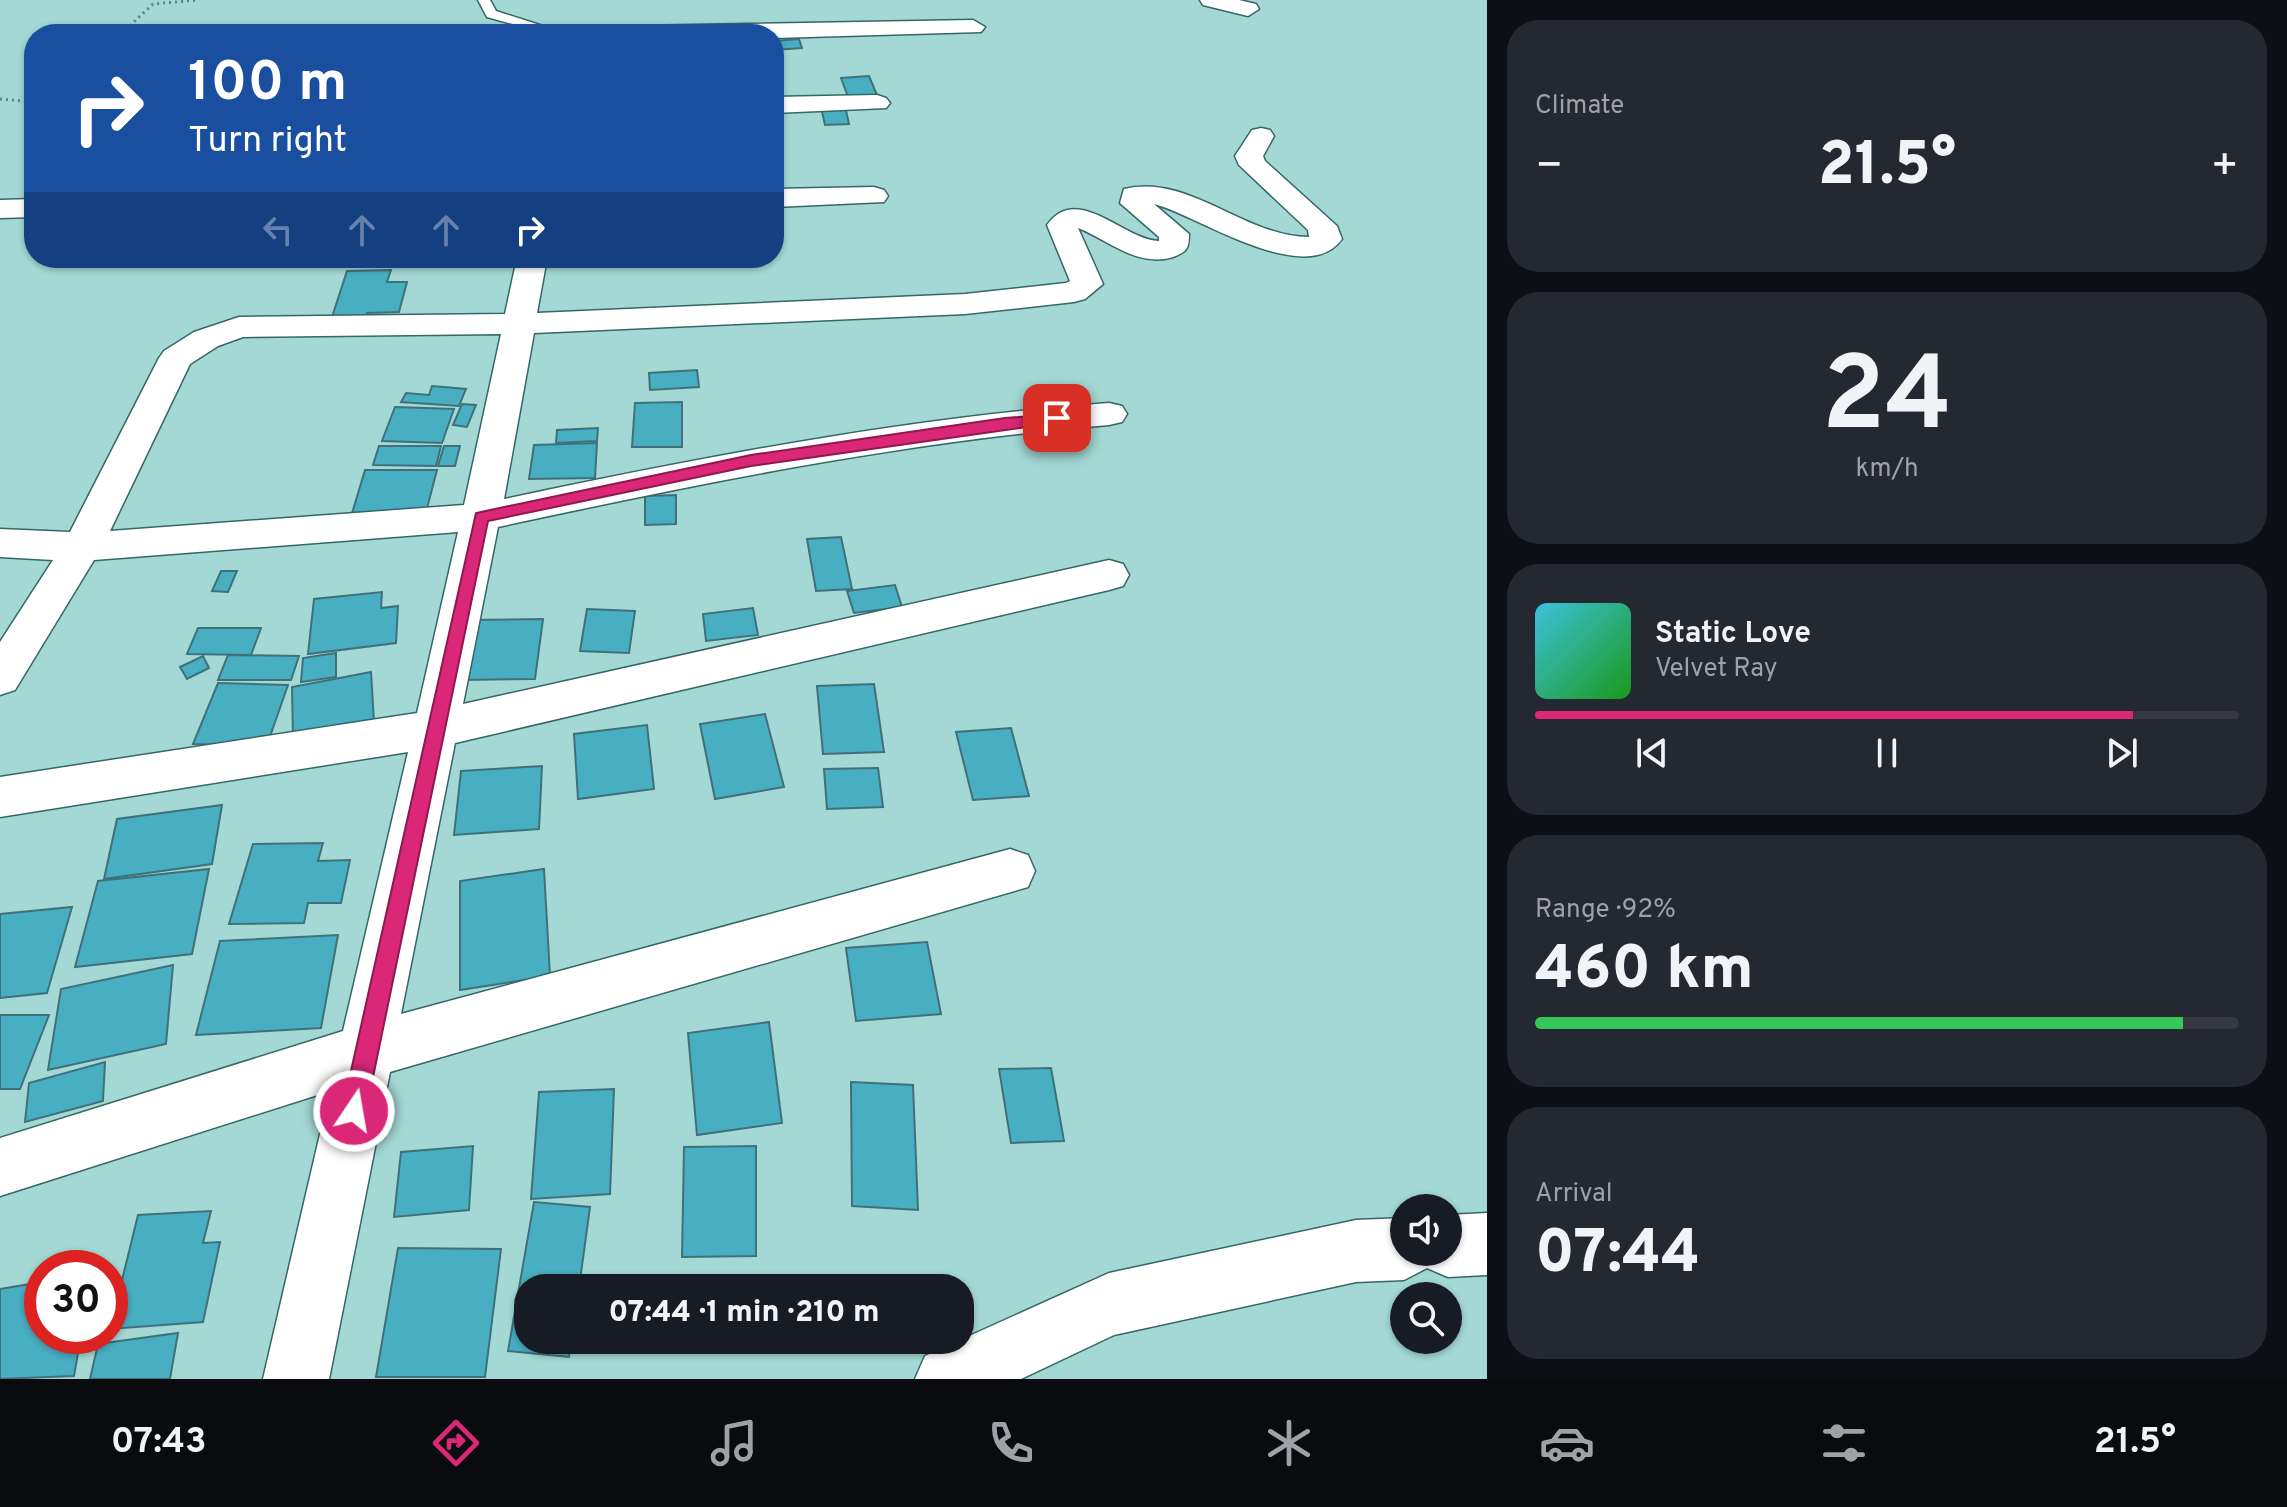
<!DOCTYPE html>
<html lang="en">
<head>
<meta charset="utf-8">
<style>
	body { margin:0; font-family:Overpass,sans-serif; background:#242831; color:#f1f3f6; height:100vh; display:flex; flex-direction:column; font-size:30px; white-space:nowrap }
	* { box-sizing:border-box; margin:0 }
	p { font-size:26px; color:#9ea1a6 }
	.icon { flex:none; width:44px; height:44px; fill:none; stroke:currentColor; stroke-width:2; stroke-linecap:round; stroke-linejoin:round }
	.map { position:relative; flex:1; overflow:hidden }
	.side { display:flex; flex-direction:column; gap:20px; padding:20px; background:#0d0f14; width:800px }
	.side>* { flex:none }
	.top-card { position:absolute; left:24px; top:24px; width:760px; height:244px; border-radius:32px; box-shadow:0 2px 6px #0004; background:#1a4fa0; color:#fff; overflow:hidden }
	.controls { position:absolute; left:1390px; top:1194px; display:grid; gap:16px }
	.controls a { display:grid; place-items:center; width:72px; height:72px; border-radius:50%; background:#171b24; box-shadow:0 2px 6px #0004; font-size:40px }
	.speed { position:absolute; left:24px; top:1250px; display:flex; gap:16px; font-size:40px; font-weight:700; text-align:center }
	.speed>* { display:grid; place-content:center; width:104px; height:104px; border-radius:50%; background:#171b24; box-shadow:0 2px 6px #0004; line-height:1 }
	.speed .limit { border:12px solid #d22; background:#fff; color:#111 }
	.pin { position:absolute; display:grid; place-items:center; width:68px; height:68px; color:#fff; margin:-34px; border-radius:16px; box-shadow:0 4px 12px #0006 }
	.me { position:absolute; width:88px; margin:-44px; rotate:12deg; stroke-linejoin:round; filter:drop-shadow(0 0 6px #0008) }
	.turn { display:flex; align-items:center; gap:28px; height:168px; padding:0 32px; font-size:36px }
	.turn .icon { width:104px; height:104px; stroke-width:2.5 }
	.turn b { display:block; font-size:56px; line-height:68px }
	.lanes { display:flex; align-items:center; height:76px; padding:0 32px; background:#0003; justify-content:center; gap:40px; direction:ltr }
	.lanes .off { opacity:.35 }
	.big { font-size:60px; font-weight:800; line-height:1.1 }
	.side .card { flex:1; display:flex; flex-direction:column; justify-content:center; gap:12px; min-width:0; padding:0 28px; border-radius:32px; background:#242831 }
	.side .dial { align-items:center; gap:0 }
	.dial b { font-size:104px; line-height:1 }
	.song { display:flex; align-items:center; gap:24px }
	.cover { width:96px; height:96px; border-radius:12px; background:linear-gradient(135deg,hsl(190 70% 55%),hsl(120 70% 35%)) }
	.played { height:8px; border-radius:4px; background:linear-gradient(90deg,#db2777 85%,#363941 85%) }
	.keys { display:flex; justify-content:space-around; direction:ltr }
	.heat { display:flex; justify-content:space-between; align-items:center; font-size:44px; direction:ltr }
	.charge { height:12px; border-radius:6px; background:linear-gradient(90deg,#34c759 92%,#363941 0) }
	.trip { position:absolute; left:514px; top:1274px; width:460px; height:80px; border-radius:32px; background:#171b24; box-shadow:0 2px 6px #0004; font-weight:800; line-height:80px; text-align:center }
	.tab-bar { display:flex; height:128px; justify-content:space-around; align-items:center; background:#090b0e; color:#9ea1a6 }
	.tab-bar .icon { width:56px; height:56px }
	.tab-bar .on { color:#db2777 }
	.tab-bar b { font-size:36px; color:#f1f3f6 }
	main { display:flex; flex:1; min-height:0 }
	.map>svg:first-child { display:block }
	.building { fill:#48aec1; stroke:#40717a; stroke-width:2 }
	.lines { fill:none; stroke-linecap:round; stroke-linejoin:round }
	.lane-casing { stroke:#346765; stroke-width:3 }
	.street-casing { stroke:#346765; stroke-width:3 }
	.path { stroke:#5d8381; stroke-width:3; stroke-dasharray:2 4; stroke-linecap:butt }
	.lane { fill:#fff; fill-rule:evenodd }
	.street { fill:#fff; fill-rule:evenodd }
	.route { fill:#db2777; stroke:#8e194d; stroke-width:2 }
</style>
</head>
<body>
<main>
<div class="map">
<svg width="1487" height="1379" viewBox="0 0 1487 1379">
	<rect width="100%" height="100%" fill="#a3d8d5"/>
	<g class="building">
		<path d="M799 39 802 48 774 50V41Z"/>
		<path d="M869 76 877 95 848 97 841 78Z"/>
		<path d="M845 106 849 124 825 125 821 107Z"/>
		<path d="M391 270 387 282H407L399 312 367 313 365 319 331 320 347 271Z"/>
		<path d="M697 370 699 387 650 390 649 373Z"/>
		<path d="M432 386 466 389 459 406 401 402 406 393 429 395Z"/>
		<path d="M682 402V447H632L635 403Z"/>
		<path d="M462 404 476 405 467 427 453 425Z"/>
		<path d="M395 407 454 409 442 443 382 441Z"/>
		<path d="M598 428 597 441 556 443 557 430Z"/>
		<path d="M597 443 595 478 529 479 534 445Z"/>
		<path d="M379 446H441L436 466 373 465Z"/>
		<path d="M444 446H460L455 466H438Z"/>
		<path d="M365 470H437L424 520H350Z"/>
		<path d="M676 495V524L645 525V496Z"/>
		<path d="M841 537 852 589 816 591 807 539Z"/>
		<path d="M221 571H237L228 592 212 591Z"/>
		<path d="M895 585 902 607 854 613 847 591Z"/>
		<path d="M382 592 381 608 398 606 396 643 308 654 314 599Z"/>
		<path d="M753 608 758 635 706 641 703 614Z"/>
		<path d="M587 609 635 611 629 653 580 651Z"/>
		<path d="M543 619 535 679 460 680 471 620Z"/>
		<path d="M198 628H261L251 655 187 654Z"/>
		<path d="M336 653V677L301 682 303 658Z"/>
		<path d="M228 655 299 656 291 680H218Z"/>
		<path d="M203 656 209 668 187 679 180 667Z"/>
		<path d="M371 672 374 722 293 739 292 687Z"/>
		<path d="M218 683 288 685 267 745 193 744Z"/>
		<path d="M874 684 884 752 823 754 817 686Z"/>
		<path d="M765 714 784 787 715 799 700 724Z"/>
		<path d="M647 725 654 789 578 799 574 734Z"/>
		<path d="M1011 728 1029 796 973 800 956 732Z"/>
		<path d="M542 766 539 829 454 835 461 771Z"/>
		<path d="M878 768 883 807 827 809 824 769Z"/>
		<path d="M222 805 212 864 104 879 117 819Z"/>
		<path d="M323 843 318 861 350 860 341 903H308L304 923 229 924 253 844Z"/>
		<path d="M209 869 192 954 75 967 98 881Z"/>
		<path d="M544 869 550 976 460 990V881Z"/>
		<path d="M72 907 47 993 0 998V914Z"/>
		<path d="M338 935 321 1028 196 1035 220 941Z"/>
		<path d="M927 942 941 1014 856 1021 846 948Z"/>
		<path d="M173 965 166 1044 48 1070 61 989Z"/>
		<path d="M0 1015H49L20 1089H0Z"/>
		<path d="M769 1022 782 1123 697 1135 688 1033Z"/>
		<path d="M105 1062 103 1101 25 1122 29 1083Z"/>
		<path d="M1051 1068 1064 1141 1011 1143 999 1069Z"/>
		<path d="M851 1082 913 1085 918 1210 852 1206Z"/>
		<path d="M614 1089 610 1194 531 1199 539 1092Z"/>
		<path d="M473 1146 469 1210 394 1217 401 1152Z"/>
		<path d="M756 1146V1256L682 1257 684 1147Z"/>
		<path d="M534 1202 590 1207 579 1288H528V1340H571L569 1357 508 1351Z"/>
		<path d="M211 1211 203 1243 220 1242 203 1322 110 1329 138 1215Z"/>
		<path d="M398 1248 501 1249 485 1377H376Z"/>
		<path d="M42 1282V1336H81L74 1376 0 1379V1289Z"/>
		<path d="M178 1333 170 1379H90L98 1344Z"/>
	</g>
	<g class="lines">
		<defs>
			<path id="lane" d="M478 0H490L496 11 568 34H548L487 17Z"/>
			<g id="street">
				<path d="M1200 0H1239L1256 4 1259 9 1248 16 1203 5Z"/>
				<path d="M973 20 985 27 981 32 774 38V34H568L580 27Z"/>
				<path d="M877 95 886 98 890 103 886 108 774 113V97Z"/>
				<path d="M1261 128 1270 130 1274 136 1263 156 1265 161 1337 226 1342 239C1306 290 1195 214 1154 204L1189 234C1189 248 1187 252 1173 257 1137 268 1109 240 1078 228L1103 284 1085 299 1074 302 965 314 534 333 504 499C704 457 904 418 1109 403L1122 406 1127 414 1122 422 1109 425C902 442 701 483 498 527L463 704 1109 560 1123 564 1129 575 1123 586 1109 590 455 743 401 1014 1010 849 1028 855 1035 871 1028 887 390 1072 329 1379H263L330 1091 0 1196V1138L343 1031 408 752 0 817V777L417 713 458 532 94 560 15 690 0 695V642L53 560 0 557V529L70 532 159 358 164 351 194 332 239 317 505 314 517 258H547L537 313 965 294 1066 283 1070 281 1047 225C1077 182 1124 240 1159 241V237L1120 203 1124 189C1188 173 1245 237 1309 237L1308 230 1239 165 1235 156 1252 130ZM501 334 464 505 110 531 190 364 218 346 243 337Z"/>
				<path d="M874 187 884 190 888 196 884 202 774 207V189Z"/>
				<path d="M34 199V217L0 218V200Z"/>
				<path d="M1487 1213V1275L1448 1277 1427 1268 1404 1280 1356 1282 1114 1335 1021 1379H915L925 1356 1109 1273 1356 1220 1404 1218V1252H1448V1215Z"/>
			</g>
		</defs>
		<use href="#lane" class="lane-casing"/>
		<use href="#street" class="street-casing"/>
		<g class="path">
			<path d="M121 34 153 4 199 0"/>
			<path d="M0 99 34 102"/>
		</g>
		<use href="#lane" class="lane"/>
		<use href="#street" class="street"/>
	</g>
	<path class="route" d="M1057 414 1062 415V422L751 466 488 521 366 1111 363 1119 354 1122 346 1119 342 1111 476 513 751 455 1005 418Z"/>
</svg>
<div class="controls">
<a><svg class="icon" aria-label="sound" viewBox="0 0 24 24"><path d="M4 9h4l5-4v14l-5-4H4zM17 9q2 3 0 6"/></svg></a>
<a><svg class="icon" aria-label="search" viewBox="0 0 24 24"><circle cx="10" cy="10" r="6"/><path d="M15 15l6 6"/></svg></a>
</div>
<div class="speed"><div class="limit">30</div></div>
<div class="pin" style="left:1057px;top:418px;background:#d93025"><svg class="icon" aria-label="arrive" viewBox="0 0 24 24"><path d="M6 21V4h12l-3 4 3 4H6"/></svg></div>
<svg class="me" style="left:354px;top:1111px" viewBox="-20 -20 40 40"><circle r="17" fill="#db2777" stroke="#fff" stroke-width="3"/><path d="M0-11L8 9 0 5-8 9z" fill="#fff"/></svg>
<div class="trip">07:44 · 1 min · 210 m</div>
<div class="top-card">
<div class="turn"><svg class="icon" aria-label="right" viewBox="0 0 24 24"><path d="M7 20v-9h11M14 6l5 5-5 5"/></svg><div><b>100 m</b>Turn right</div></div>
<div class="lanes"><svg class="icon off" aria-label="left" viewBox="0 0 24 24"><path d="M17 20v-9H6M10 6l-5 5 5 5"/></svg><svg class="icon off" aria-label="ahead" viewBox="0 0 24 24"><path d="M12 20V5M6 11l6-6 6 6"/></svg><svg class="icon off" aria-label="ahead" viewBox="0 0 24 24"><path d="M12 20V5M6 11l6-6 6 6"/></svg><svg class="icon" aria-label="right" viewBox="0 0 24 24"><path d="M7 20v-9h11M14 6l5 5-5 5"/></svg></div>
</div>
</div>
<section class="side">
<div class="card"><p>Climate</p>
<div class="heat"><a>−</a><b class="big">21.5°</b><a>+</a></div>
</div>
<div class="card dial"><b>24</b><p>km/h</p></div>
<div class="card">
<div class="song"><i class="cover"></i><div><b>Static Love</b><p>Velvet Ray</p></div></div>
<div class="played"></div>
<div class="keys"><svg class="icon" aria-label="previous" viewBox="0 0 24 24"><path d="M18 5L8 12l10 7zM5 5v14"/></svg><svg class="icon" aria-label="pause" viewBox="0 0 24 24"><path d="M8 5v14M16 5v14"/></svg><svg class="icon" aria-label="next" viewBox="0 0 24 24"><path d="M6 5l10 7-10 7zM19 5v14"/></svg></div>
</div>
<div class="card"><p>Range · 92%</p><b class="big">460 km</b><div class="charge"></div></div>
<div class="card"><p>Arrival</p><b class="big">07:44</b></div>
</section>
</main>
<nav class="tab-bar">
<b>07:43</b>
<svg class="icon on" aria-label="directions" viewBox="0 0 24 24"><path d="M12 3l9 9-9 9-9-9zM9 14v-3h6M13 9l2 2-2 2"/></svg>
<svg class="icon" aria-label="music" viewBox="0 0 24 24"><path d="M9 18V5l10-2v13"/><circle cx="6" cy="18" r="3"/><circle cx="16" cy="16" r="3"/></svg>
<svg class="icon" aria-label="phone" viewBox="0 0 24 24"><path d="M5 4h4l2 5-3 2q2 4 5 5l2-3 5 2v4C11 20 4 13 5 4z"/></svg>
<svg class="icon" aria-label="climate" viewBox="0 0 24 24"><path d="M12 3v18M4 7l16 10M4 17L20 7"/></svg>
<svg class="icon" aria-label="car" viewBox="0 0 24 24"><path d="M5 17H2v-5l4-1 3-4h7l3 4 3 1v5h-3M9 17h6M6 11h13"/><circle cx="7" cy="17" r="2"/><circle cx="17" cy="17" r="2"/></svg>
<svg class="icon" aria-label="filters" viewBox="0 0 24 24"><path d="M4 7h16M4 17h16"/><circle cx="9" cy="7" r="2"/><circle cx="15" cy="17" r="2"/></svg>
<b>21.5°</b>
</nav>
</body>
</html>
